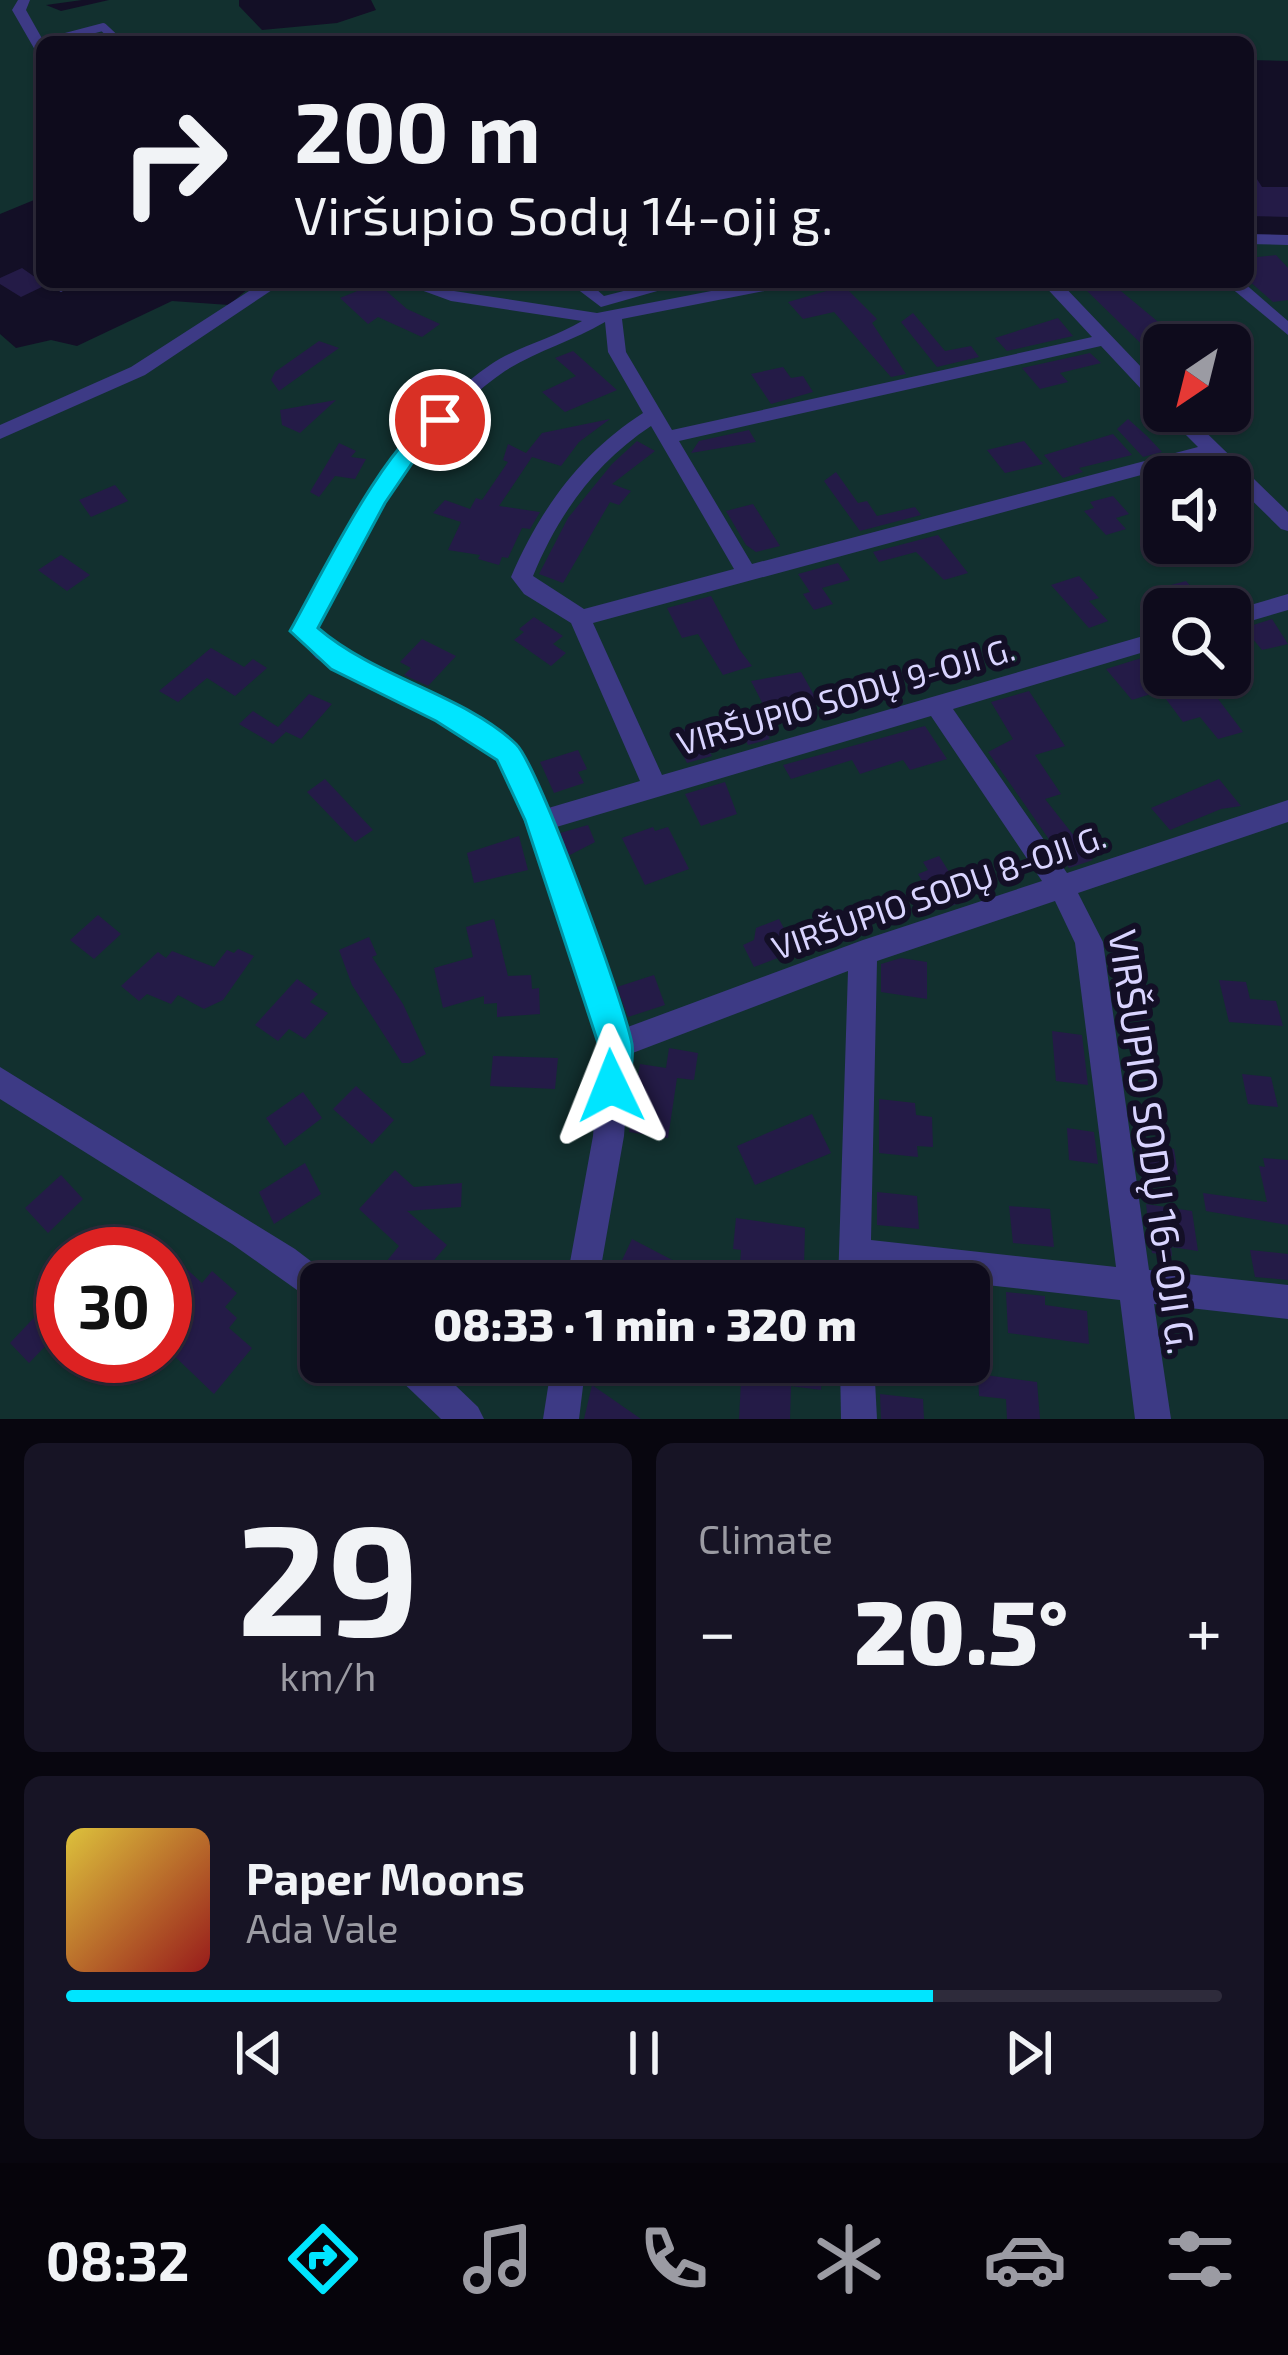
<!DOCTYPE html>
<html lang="en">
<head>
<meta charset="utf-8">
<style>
	body { margin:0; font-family:"Exo 2",sans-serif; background:#171425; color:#f1f3f6; height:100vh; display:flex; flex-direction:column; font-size:45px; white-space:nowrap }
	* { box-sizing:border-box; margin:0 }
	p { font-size:39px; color:#9b9ba3 }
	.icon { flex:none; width:66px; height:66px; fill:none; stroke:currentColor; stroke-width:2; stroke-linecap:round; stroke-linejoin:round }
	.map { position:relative; height:1419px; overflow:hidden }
	.details { display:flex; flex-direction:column; gap:24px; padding:24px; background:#08060f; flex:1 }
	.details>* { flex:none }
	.top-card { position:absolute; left:36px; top:36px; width:1218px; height:252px; border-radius:18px; box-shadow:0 3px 9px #0004,0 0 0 3px #2e2b3b; background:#0e0b1c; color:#f1f3f6; overflow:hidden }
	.needle { width:78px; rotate:215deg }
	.buttons { position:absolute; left:1143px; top:324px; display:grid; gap:24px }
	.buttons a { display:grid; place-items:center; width:108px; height:108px; border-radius:18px; background:#0e0b1c; box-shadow:0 3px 9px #0004,0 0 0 3px #2e2b3b; font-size:60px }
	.speed { position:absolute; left:36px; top:1227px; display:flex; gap:24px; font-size:60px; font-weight:700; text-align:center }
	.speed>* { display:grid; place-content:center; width:156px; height:156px; border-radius:50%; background:#0e0b1c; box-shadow:0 3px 9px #0004,0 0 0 3px #2e2b3b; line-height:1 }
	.speed .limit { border:18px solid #d22; background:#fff; color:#111 }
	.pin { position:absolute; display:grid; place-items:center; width:102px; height:102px; color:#fff; margin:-51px; border:6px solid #fff; border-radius:50%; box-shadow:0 3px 12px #0007 }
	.me { position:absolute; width:132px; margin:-66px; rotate:358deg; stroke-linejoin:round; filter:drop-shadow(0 0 9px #0008) }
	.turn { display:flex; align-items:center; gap:42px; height:252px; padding:0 60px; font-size:54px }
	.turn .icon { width:156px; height:156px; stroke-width:2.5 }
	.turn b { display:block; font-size:84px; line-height:102px }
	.big { font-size:90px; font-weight:800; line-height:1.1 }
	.details .tile { flex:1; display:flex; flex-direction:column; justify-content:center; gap:18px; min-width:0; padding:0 42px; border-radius:18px; background:#171425 }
	.details .dial { align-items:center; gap:0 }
	.dial b { font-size:156px; line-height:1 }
	.song { display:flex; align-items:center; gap:36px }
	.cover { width:144px; height:144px; border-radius:18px; background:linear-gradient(135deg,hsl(50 70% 55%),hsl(0 70% 35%)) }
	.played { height:12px; border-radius:6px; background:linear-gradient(90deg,#00e5ff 75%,#2e2b3b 75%) }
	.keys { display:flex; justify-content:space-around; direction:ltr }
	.heat { display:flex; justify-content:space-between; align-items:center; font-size:66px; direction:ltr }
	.details .tiles { flex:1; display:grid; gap:24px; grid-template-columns:1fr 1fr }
	.tile:last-child { grid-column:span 2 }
	.trip { position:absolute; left:300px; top:1263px; width:690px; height:120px; border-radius:18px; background:#0e0b1c; box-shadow:0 3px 9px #0004,0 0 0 3px #2e2b3b; font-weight:800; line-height:120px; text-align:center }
	.tab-bar { display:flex; height:192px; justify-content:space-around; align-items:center; background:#06040b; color:#9b9ba3 }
	.tab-bar .icon { width:84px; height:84px }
	.tab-bar .selected { color:#00e5ff }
	.tab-bar b { font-size:54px; color:#f1f3f6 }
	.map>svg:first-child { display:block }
	.green { fill:#12302f; fill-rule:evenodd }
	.building { fill:#241b47 }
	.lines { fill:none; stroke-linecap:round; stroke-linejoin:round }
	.lane { stroke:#3d3a85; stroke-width:8 }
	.street { fill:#3d3a85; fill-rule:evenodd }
	.route { fill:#00e5ff; stroke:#0095a6; stroke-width:3 }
	.labels { text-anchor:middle; stroke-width:12; stroke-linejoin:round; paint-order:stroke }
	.street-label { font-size:33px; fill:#d9d4ff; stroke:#130f26 }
	.near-street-label { font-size:39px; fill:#d9d4ff; stroke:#130f26 }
</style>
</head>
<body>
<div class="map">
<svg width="1288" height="1419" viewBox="0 0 1288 1419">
	<rect width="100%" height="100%" fill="#130f26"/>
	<g class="green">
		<path d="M0 0H82L46 5 61 11 109 0H239V6L262 30 337 23 376 10 371 0H1288V61L1248 60V42H42V212L34 200 0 214Z"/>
		<path d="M1248 242H1288V1419H0V334L16 348 51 340 77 346 172 301 229 305 256 282H1248ZM1164 345H1230V411H1164ZM1164 477H1230V543H1164ZM1164 609H1230V675H1164ZM63 1254H165V1356H63ZM321 1284H969V1362H321Z"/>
	</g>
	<g class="building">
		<path d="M1248 165 1262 187H1288V217L1248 216Z"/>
		<path d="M1276 255 1288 268V300L1273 302 1248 280V258Z"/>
		<path d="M22 268 42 282 48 284 21 297 0 284V278Z"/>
		<path d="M1110 282 1186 345H1164V366L1082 286Z"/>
		<path d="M377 283 407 309 440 324 422 337 378 317 368 324 340 298Z"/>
		<path d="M844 286 877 319 872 323 906 374 891 377 834 312 803 319 788 302Z"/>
		<path d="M913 313 945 351 971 346 979 357 937 367 901 322Z"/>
		<path d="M1058 318 1073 336 1007 351 995 338Z"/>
		<path d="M319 341 339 348 279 391 271 380 275 372Z"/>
		<path d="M573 351 617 390 565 412 542 392 576 376 555 358Z"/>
		<path d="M1090 353 1101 363 1060 373 1068 382 1040 389 1022 368Z"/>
		<path d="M783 367 791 378 803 376 813 392 771 404 751 374Z"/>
		<path d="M336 400 300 433 282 425 280 410Z"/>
		<path d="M610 419 579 442 561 466 532 457 499 506 540 512 530 529 522 528 508 558 502 557 499 565 478 559 480 555 448 550 461 522 433 513 445 500 470 509 476 498 482 500 508 462 503 460 508 444 526 453 542 433Z"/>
		<path d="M1128 419 1147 436 1162 452 1143 457 1117 429Z"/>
		<path d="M749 430 756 442 691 453 699 441Z"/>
		<path d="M1113 434 1132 455 1079 468 1083 472 1063 478 1044 455Z"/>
		<path d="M637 441 655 451 612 484 631 491 619 505 610 502 563 583 539 574 568 518 612 464Z"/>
		<path d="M1024 441 1043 464 1005 473 987 450Z"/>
		<path d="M339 443 356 451 351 457 366 459 355 479 335 476 319 497 310 492Z"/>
		<path d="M836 472 858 503 867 501 877 516 915 507 921 515 860 531 824 481Z"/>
		<path d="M115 485 128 501 91 517 79 500Z"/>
		<path d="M1113 496 1129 514 1116 518 1126 529 1106 535 1084 511 1094 508 1090 502Z"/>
		<path d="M753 504 780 546 756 552 746 545 726 511Z"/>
		<path d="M938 535 968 573 944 580 916 552 879 562 873 552Z"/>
		<path d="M61 555 90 575 67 591 38 570Z"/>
		<path d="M838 563 850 580 822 588 833 604 814 610 803 594 810 592 798 574Z"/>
		<path d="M1079 576 1099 598 1089 601 1108 621 1089 628 1051 585Z"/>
		<path d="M1186 581 1205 603 1168 609 1152 590Z"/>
		<path d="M711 596 739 649 752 666 723 675 698 634 682 638 667 608Z"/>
		<path d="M534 617 563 636 553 644 566 653 551 666 514 640 524 632 519 629Z"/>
		<path d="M1272 619 1288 644 1262 650 1244 628Z"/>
		<path d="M422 639 456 656 428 686 404 675 411 668 400 662Z"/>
		<path d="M211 648 244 667 253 659 267 668 235 696 207 678 178 702 159 691Z"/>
		<path d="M1164 651V675H1200L1243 732 1218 739 1200 717 1183 722 1160 691 1132 700 1106 669Z"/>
		<path d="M801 672 818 702 769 716 751 681Z"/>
		<path d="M1029 691 1065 746 1035 755 1061 794 1045 799 1093 860 1069 868 988 752 1013 739 991 702Z"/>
		<path d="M309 694 332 704 301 739 280 729 286 732 273 744 239 724 253 711 278 727Z"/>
		<path d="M758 714 770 739 748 745 736 720Z"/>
		<path d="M696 726 712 756 687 763 672 733Z"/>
		<path d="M925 726 947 759 910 770 903 760 860 774 852 760 791 779 783 765Z"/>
		<path d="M578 750 587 769 578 772 584 783 554 793 540 762Z"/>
		<path d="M325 779 373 830 355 842 307 792Z"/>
		<path d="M1219 779 1241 806 1221 809 1170 830 1151 808Z"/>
		<path d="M725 782 737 814 701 826 685 794Z"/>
		<path d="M588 825 595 842 568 856 560 833Z"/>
		<path d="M653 827 655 831 668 827 689 869 645 885 622 838Z"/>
		<path d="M519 836 528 870 474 883 467 853Z"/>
		<path d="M939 856 967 900 940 910 918 874 928 870 923 862Z"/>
		<path d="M98 915 121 934 94 959 70 940Z"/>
		<path d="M494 919 508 976 531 975 532 989 539 988 540 1014 497 1017V1003L484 1004V996L443 1008 434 968 473 957 466 927Z"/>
		<path d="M779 919 796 951 754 967 743 945 754 940 756 928Z"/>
		<path d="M369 937 377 955 372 957 403 1004 426 1054 409 1063H402L352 985 339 950Z"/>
		<path d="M238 949 254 956 223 1000 204 1009 178 995 171 1004 147 994 139 1001 121 986 158 952 166 958 172 951 214 967 227 950 234 953Z"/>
		<path d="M901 958 927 962V999L881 992V964Z"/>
		<path d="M654 975 665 1005 628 1017 617 987Z"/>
		<path d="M297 979 318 994 310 1002 328 1013 305 1039 289 1029 278 1041 255 1025Z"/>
		<path d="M1219 980 1246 982 1250 999 1276 1001 1283 1026 1229 1022Z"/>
		<path d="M1114 989 1145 992 1149 1018 1118 1016Z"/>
		<path d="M1052 1031 1082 1035 1088 1085 1056 1081Z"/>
		<path d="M669 1048 698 1053 694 1080 677 1078 668 1138 629 1132 640 1064 666 1068Z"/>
		<path d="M493 1056 558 1058 555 1089 490 1086Z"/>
		<path d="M1242 1074 1271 1077 1278 1107 1248 1104Z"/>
		<path d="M356 1086 394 1120 372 1144 333 1109Z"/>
		<path d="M303 1092 322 1118 285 1146 266 1118Z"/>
		<path d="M879 1099 915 1103 916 1115 932 1117 933 1147 917 1146 918 1157 879 1153Z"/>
		<path d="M812 1114 831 1153 755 1185 737 1146Z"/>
		<path d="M1067 1128 1094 1132 1098 1164 1069 1160Z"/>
		<path d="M1137 1145 1174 1149 1178 1175 1140 1167Z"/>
		<path d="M1263 1158 1288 1160V1225L1206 1211 1203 1193 1267 1202 1259 1166 1265 1167Z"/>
		<path d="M305 1163 321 1194 274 1224 259 1192Z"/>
		<path d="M395 1170 414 1187 462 1183 461 1207 407 1211 447 1245 429 1266 451 1284H411L386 1262 399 1246 359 1209Z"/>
		<path d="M61 1175 83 1199 48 1233 25 1208Z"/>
		<path d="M877 1192 917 1196 919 1229 877 1225Z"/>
		<path d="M1146 1204 1192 1211 1198 1251 1171 1247 1172 1256 1152 1253Z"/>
		<path d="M1009 1206 1050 1209 1054 1247 1013 1243Z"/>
		<path d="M736 1218 805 1228 804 1265 776 1262 775 1284 739 1279 741 1250 733 1249Z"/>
		<path d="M148 1234 202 1283 212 1271 237 1293 225 1307 237 1318 229 1328 252 1348 214 1394 165 1347V1254H129Z"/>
		<path d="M632 1239 676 1262 666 1284H636L616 1273Z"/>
		<path d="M1250 1250 1288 1254V1280L1255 1277Z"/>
		<path d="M1006 1292 1045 1296V1305L1087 1311 1089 1344 1008 1333Z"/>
		<path d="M46 1305 63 1328 29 1363 10 1343Z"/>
		<path d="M742 1362H822L821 1390 791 1386 790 1419H739Z"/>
		<path d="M978 1374 1037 1382 1040 1419H1007L1006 1399 979 1396Z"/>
		<path d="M592 1385 641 1419H584Z"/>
		<path d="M880 1394 923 1399 924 1419H881Z"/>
	</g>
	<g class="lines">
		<path class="lane" d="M46 42 103 27 119 42"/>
		<g class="street">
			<path d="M18 0H30L26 10 44 42 42 54 35 50 12 10Z"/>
			<path d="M781 36 786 42H770Z"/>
			<path d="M1248 234 1288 235V245L1248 244Z"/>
			<path d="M57 282H80L61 292 52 287Z"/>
			<path d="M263 282H284L145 375 0 439V425L131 367Z"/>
			<path d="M399 282H425L454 291 597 313 758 282H794L785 287 622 319 626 352 672 430 1092 337 1041 282H1060L1164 391V408L1157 406 1101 346 679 441 752 564 1198 447 1166 415 1163 411 1164 410 1184 411 1288 512V531L1281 529 1208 457 593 623 662 775 1164 630V646L953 709 1067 873 1288 800V822L1078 893 1103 942 1149 1270 1288 1285V1319L1154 1304 1171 1419H1135L1120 1300 871 1272 870 1284H838L848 971 630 1054 624 1136 598 1284H566L593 1136 600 1049 571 948 517 802 496 758 474 739 449 723 341 674 316 658 292 631C343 533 396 430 490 365 518 346 552 339 582 321L451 301ZM605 322 608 352 643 413C581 453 540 509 511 577L524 594 571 623 640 781 545 809C536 787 527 759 511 742 458 686 371 682 315 629 364 534 414 433 505 371 536 351 573 341 605 322ZM651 426 734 569 584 609 533 576C558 515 595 463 651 426ZM931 716 1042 881 863 940 625 1028 553 828ZM1055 901 1075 943 1116 1267 871 1240 877 961Z"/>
			<path d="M568 282H588L604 296 659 282H689L601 307Z"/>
			<path d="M1224 282H1243L1288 321V335Z"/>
			<path d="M1288 594V610L1230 627V611Z"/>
			<path d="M0 1067 295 1249 333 1278 335 1284H321V1307L232 1244 0 1099Z"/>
			<path d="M389 1362H431L478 1407 484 1419H441L394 1374Z"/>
			<path d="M552 1362H586L579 1419H543Z"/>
			<path d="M840 1362H874L877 1419H841Z"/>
		</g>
	</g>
	<path class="route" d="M440 413 451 420 417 456 385 503 318 628C376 678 465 695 516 744 538 765 625 1005 632 1044 634 1060 629 1083 623 1098L611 1102 599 1098 594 1086 599 1046 525 820 497 760 436 721 331 669 290 631C318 582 390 431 440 413Z"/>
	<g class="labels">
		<g class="street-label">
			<text transform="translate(846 696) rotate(-16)" y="12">VIRŠUPIO SODŲ 9-OJI G.</text>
			<text transform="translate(939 892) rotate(-19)" y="12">VIRŠUPIO SODŲ 8-OJI G.</text>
		</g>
		<g class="near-street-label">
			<text transform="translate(1152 1142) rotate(82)" y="14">VIRŠUPIO SODŲ 16-OJI G.</text>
		</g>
	</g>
</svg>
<div class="buttons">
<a><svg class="needle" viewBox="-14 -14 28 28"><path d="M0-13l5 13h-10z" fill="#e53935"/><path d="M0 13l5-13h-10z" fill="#9b9ba3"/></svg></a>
<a><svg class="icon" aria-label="sound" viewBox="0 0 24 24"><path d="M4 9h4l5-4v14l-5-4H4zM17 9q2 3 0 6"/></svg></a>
<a><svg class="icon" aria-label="search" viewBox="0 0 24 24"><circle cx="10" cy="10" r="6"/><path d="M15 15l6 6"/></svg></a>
</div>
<div class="speed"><div class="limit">30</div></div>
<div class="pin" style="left:440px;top:420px;background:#d93025"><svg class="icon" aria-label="arrive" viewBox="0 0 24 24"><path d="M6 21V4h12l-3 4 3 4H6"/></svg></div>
<svg class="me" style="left:611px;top:1086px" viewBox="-20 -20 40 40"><path d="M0-17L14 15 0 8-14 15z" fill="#00e5ff" stroke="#fff" stroke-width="4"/></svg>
<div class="trip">08:33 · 1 min · 320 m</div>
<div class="top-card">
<div class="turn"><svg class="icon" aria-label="right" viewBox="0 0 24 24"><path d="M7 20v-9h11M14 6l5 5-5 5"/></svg><div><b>200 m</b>Viršupio Sodų 14-oji g.</div></div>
</div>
</div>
<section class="details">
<div class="tiles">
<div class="tile dial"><b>29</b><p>km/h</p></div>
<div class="tile"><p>Climate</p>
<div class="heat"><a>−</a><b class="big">20.5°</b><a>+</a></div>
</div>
<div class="tile">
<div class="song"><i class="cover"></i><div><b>Paper Moons</b><p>Ada Vale</p></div></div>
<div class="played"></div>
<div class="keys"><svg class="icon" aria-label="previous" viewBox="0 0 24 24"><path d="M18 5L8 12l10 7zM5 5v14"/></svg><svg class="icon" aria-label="pause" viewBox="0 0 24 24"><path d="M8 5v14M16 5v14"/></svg><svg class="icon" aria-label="next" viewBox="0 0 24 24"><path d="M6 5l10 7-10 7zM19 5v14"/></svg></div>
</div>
</div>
</section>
<nav class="tab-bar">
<b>08:32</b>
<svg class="icon selected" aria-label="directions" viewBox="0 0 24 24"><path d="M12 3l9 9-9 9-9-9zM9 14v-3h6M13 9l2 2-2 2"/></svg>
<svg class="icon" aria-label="music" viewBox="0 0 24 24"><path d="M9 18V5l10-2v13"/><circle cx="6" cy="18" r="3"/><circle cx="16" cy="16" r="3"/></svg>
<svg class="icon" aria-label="phone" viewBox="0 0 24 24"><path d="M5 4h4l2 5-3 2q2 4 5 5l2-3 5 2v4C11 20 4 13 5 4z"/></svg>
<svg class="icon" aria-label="climate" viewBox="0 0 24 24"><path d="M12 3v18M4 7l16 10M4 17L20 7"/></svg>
<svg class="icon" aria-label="car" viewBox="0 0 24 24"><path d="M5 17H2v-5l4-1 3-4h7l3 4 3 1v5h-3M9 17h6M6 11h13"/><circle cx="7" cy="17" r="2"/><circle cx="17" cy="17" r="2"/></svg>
<svg class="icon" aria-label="filters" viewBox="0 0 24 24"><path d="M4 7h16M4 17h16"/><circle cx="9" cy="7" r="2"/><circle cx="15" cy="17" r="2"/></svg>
</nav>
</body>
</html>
